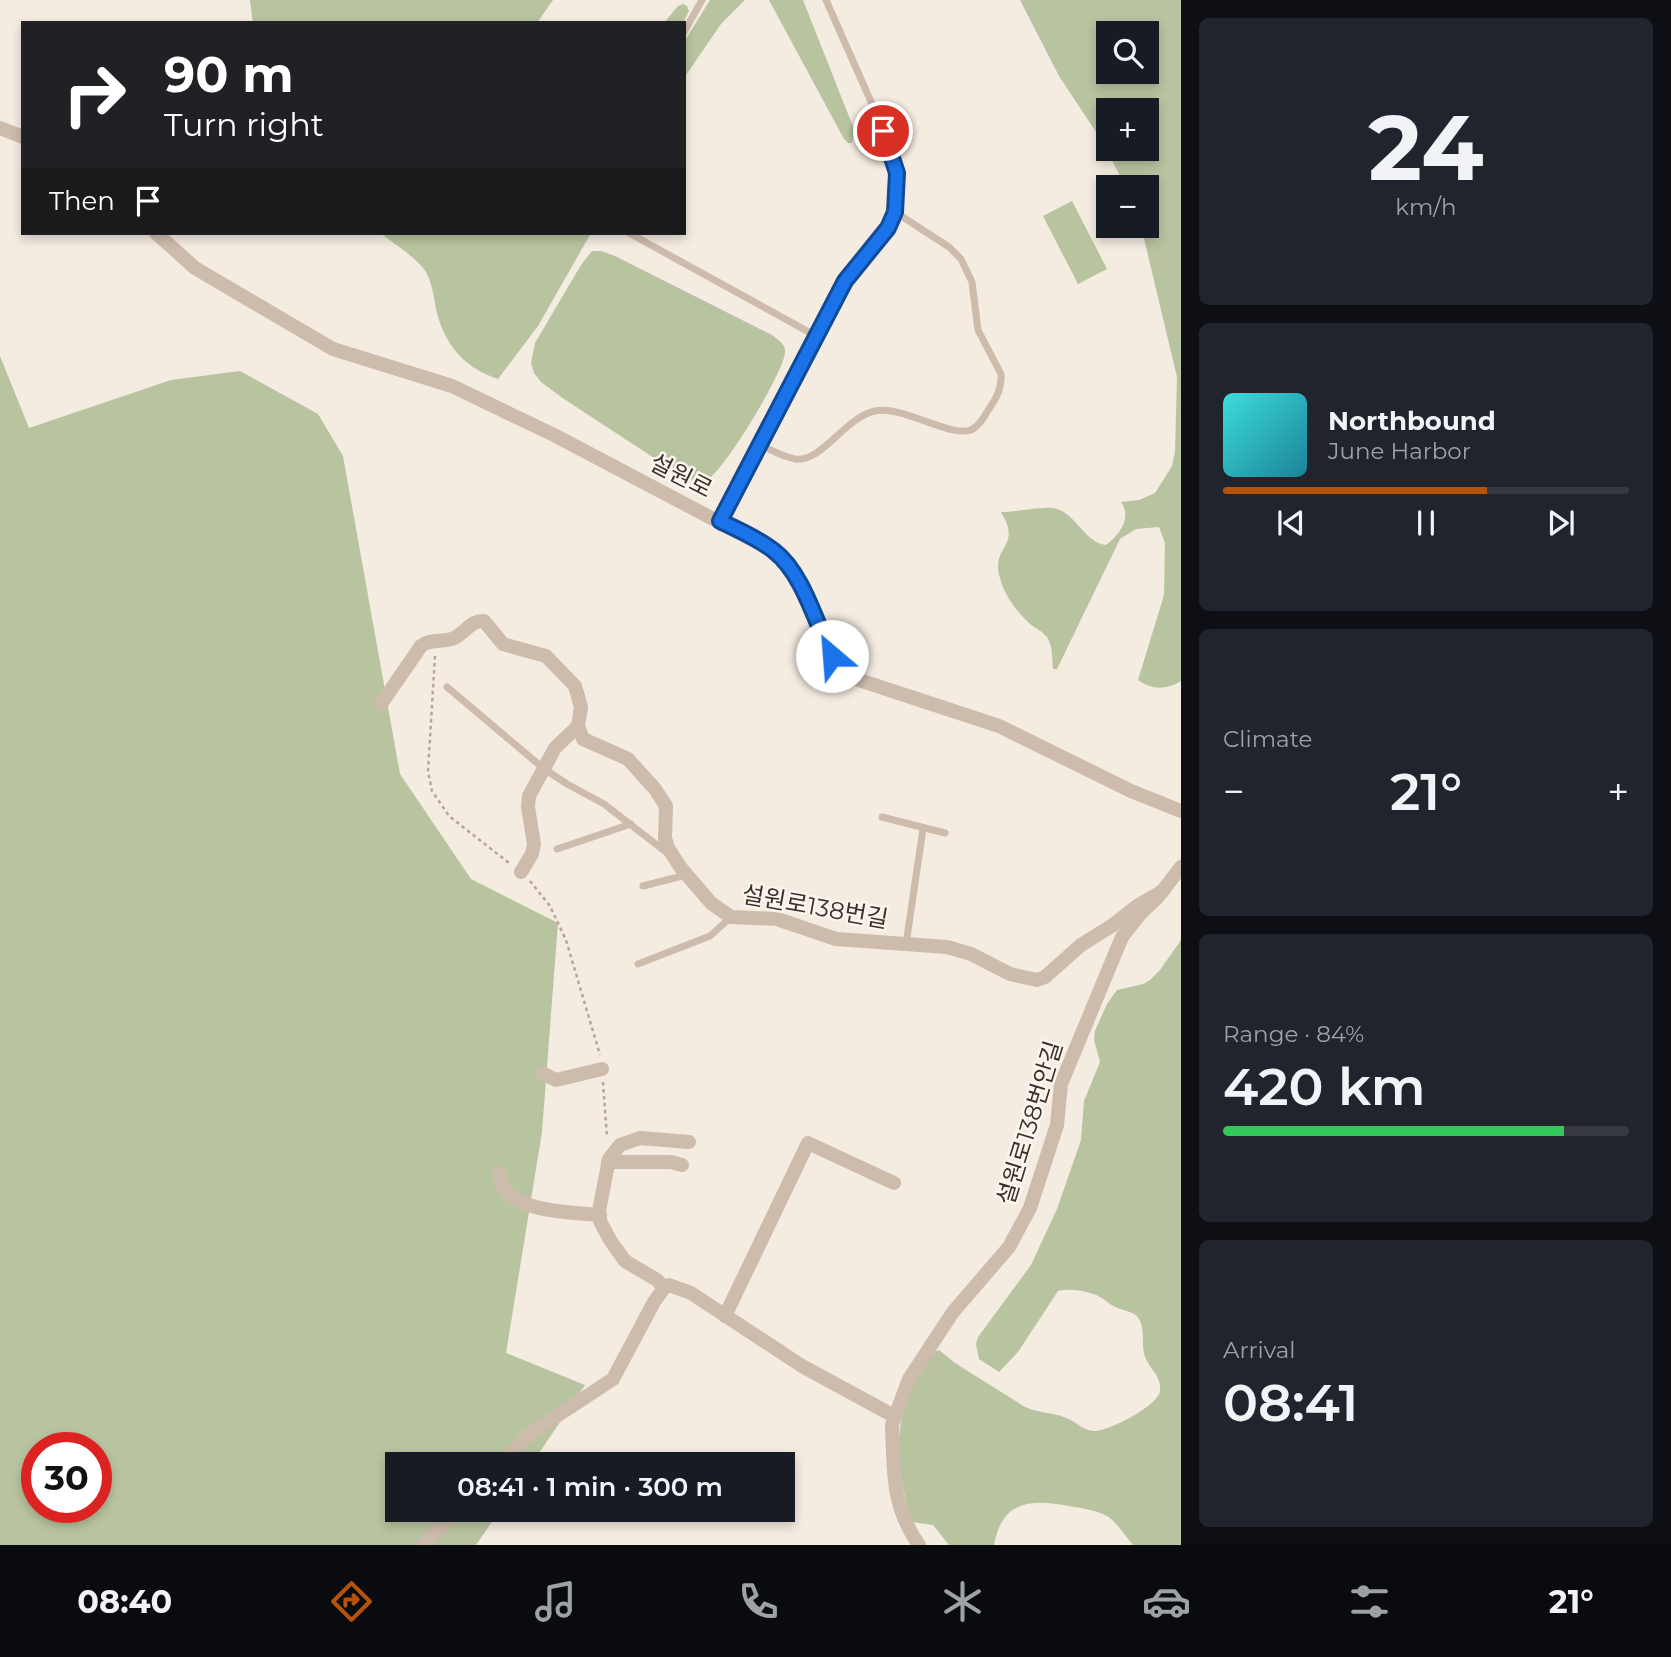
<!DOCTYPE html>
<html lang="en">
<head>
<meta charset="utf-8">
<style>
	body { margin:0; font-family:Montserrat,"Noto Sans KR",sans-serif; background:#20242c; color:#f1f3f6; height:100vh; display:flex; flex-direction:column; font-size:26px; white-space:nowrap }
	* { box-sizing:border-box; margin:0 }
	p { font-size:23px; color:#9ea1a6 }
	.icon { flex:none; width:38px; height:38px; fill:none; stroke:currentColor; stroke-width:2; stroke-linecap:round; stroke-linejoin:round }
	.map { position:relative; flex:1; overflow:hidden }
	.drawer { display:flex; flex-direction:column; gap:18px; padding:18px; background:#0d0f14; width:490px }
	.drawer>* { flex:none }
	.top-card { position:absolute; left:21px; top:21px; width:665px; height:214px; border-radius:0px; box-shadow:0 4px 10px #0003; background:#202124; color:#fff; overflow:hidden }
	.controls { position:absolute; left:1096px; top:21px; display:grid; gap:14px }
	.controls a { display:grid; place-items:center; width:63px; height:63px; border-radius:0px; background:#171b24; box-shadow:0 4px 10px #0003; font-size:35px }
	.speed { position:absolute; left:21px; top:1432px; display:flex; gap:14px; font-size:35px; font-weight:700; text-align:center }
	.speed>* { display:grid; place-content:center; width:91px; height:91px; border-radius:50%; background:#171b24; box-shadow:0 4px 10px #0003; line-height:1 }
	.speed .limit { border:10px solid #d22; background:#fff; color:#111 }
	.pin { position:absolute; display:grid; place-items:center; width:60px; height:60px; color:#fff; margin:-30px; border:4px solid #fff; border-radius:50%; box-shadow:0 2px 7px #0007 }
	.me { position:absolute; width:77px; margin:-38px; rotate:333deg; stroke-linejoin:round; filter:drop-shadow(0 0 5px #0008) }
	.turn { display:flex; align-items:center; gap:24px; height:147px; padding:0 28px; font-size:32px }
	.turn .icon { width:91px; height:91px; stroke-width:2.5 }
	.turn b { display:block; font-size:49px; line-height:60px }
	.then { display:flex; align-items:center; height:66px; padding:0 28px; background:#0003; gap:14px; font-size:26px }
	.big { font-size:52px; font-weight:600; line-height:1.1 }
	.drawer .tile { flex:1; display:flex; flex-direction:column; justify-content:center; gap:10px; min-width:0; padding:0 24px; border-radius:10px; background:#20242c }
	.drawer .dial { align-items:center; gap:0 }
	.dial b { font-size:91px; line-height:1 }
	.song { display:flex; align-items:center; gap:21px }
	.cover { width:84px; height:84px; border-radius:10px; background:linear-gradient(135deg,hsl(180 70% 55%),hsl(190 70% 35%)) }
	.played { height:7px; border-radius:4px; background:linear-gradient(90deg,#b45309 65%,#363941 65%) }
	.keys { display:flex; justify-content:space-around; direction:ltr }
	.heat { display:flex; justify-content:space-between; align-items:center; font-size:38px; direction:ltr }
	.charge { height:10px; border-radius:5px; background:linear-gradient(90deg,#34c759 84%,#363941 0) }
	.trip { position:absolute; left:385px; top:1452px; width:410px; height:70px; border-radius:0px; background:#171b24; box-shadow:0 4px 10px #0003; font-weight:600; line-height:70px; text-align:center }
	.menu { display:flex; height:112px; justify-content:space-around; align-items:center; background:#090b0e; color:#9ea1a6 }
	.menu .icon { width:49px; height:49px }
	.menu .on { color:#b45309 }
	.menu b { font-size:32px; color:#f1f3f6 }
	main { display:flex; flex:1; min-height:0 }
	.map>svg:first-child { display:block }
	.green { fill:#b8c4a0; fill-rule:evenodd }
	.lines { fill:none; stroke-linecap:round; stroke-linejoin:round }
	.path { stroke:#b9a596; stroke-width:2.5; stroke-dasharray:3.5 3.5; stroke-linecap:butt }
	.service { stroke:#cdbbac; stroke-width:7 }
	.minor { stroke:#cdbbac; stroke-width:14 }
	.route-casing { stroke:#114b97; stroke-width:18 }
	.route { stroke:#1a73e8; stroke-width:12 }
	.labels { text-anchor:middle; stroke-width:5; stroke-linejoin:round; paint-order:stroke }
	.street-label { font-size:24px; fill:#3b302b; stroke:#fbf5ee }
</style>
</head>
<body>
<main>
<div class="map">
<svg width="1181" height="1545" viewBox="0 0 1181 1545">
	<rect width="100%" height="100%" fill="#f4ebe1"/>
	<g class="green">
		<path d="M250 0H553L537 23H253Z"/>
		<path d="M710 0H745L721 24 684 78V42Z"/>
		<path d="M769 0H803L850 119 854 129 852 143H848L844 139Z"/>
		<path d="M1020 0H1181V681C1167 690 1151 690 1138 680L1164 595 1165 543 1159 527 1136 529 1120 539 1057 669H1053C1052 659 1053 646 1047 637 1042 631 1035 628 1030 624 1017 612 1004 595 1000 578 990 545 1023 548 1001 512 1015 512 1040 507 1052 508 1076 511 1084 543 1106 545 1120 535 1132 517 1121 502L1139 500 1155 493 1172 466 1175 452 1177 377 1141 226H1146V187H1126L1100 138 1059 76ZM1146 33V72H1108V33ZM1146 110V149H1108V110Z"/>
		<path d="M683 4 687 6 689 11 683 23H664L678 6Z"/>
		<path d="M1072 201 1107 269 1078 284 1043 216Z"/>
		<path d="M380 233H591L538 326 498 379C464 368 444 344 436 309 434 297 432 283 426 272 416 257 394 244 380 233Z"/>
		<path d="M592 251H601L615 256 772 335C778 340 785 344 785 351 787 368 723 472 708 479 697 484 687 478 677 473L564 399 541 382 534 373 531 363 535 343 581 265Z"/>
		<path d="M0 356 29 428 171 380 240 371 318 414 343 456 400 774 471 879 558 923 542 1132 506 1353 585 1385 531 1465H397V1510H500L476 1545H0ZM37 1447H96V1507H37Z"/>
		<path d="M1181 940V1545H1133C1125 1536 1117 1522 1107 1516 1096 1510 1081 1508 1069 1506 1031 1499 1002 1500 994 1545H949L933 1525 912 1522C892 1458 891 1406 936 1351L939 1350 955 1363 1025 1407C1040 1414 1056 1412 1071 1420 1079 1425 1085 1431 1095 1431 1109 1431 1158 1406 1160 1391 1162 1377 1150 1369 1145 1357 1141 1346 1145 1332 1140 1321 1136 1311 1126 1312 1118 1308 1111 1306 1106 1300 1100 1297 1089 1291 1070 1288 1058 1291L1018 1352 999 1372 979 1359 976 1344 978 1337 1031 1265 1057 1209 1081 1140 1084 1101 1100 1062 1094 1040 1095 1031 1107 1004 1117 990 1143 984 1150 980 1160 970Z"/>
	</g>
	<g class="lines">
		<g class="path">
			<path d="M435 656 428 771 432 791 449 816 509 863"/>
			<path d="M530 881 550 906 566 940 600 1055"/>
			<path d="M603 1082 607 1138"/>
		</g>
		<g class="service">
			<path d="M684 32 702 0"/>
			<path d="M629 233 816 336"/>
			<path d="M760 445C771 450 783 457 795 459 822 463 845 417 875 411 903 405 954 440 973 429 980 425 985 416 989 409 997 397 1002 388 1001 374L978 330 972 282 961 259 949 247 895 212"/>
			<path d="M720 521 845 280 882 238 895 212 897 187 895 162 876 113 826 0"/>
			<path d="M447 687 543 768 567 784 604 804 666 852"/>
			<path d="M882 817 945 833"/>
			<path d="M557 849 631 824"/>
			<path d="M643 886 686 875"/>
			<path d="M906 944 923 829"/>
			<path d="M638 964 710 936 731 917"/>
		</g>
		<g class="minor">
			<path d="M0 128 23 137"/>
			<path d="M156 233 195 268 333 349 452 386 554 435 774 551 797 578 832 656 853 678 999 726 1131 791 1181 811"/>
			<path d="M381 704 421 646C431 638 443 643 454 638 466 632 471 620 484 621L503 644 546 656 575 686 581 707 578 726 583 739 628 759 655 789 666 806 665 838 668 848 681 868 711 903 731 917 777 919 836 939 947 947 971 954 1010 974 1037 980 1045 977 1081 945 1113 925 1137 906 1163 891"/>
			<path d="M521 872 532 854 534 844 528 807 529 796 555 748 578 726"/>
			<path d="M542 1073 556 1080 602 1069"/>
			<path d="M608 1162H671L682 1165"/>
			<path d="M499 1173C502 1213 569 1212 600 1215"/>
			<path d="M664 1288 657 1280 625 1261 610 1240 600 1221 599 1211 609 1159 620 1145 640 1138 689 1142"/>
			<path d="M725 1316 808 1143 894 1183"/>
			<path d="M501 1465 528 1435 613 1379 654 1302 664 1288 669 1285 691 1293 802 1366 894 1416"/>
			<path d="M423 1545 457 1510"/>
			<path d="M919 1545C891 1505 894 1471 892 1425L909 1379 953 1312 1009 1247 1030 1208 1057 1125 1061 1084 1122 937 1141 913 1157 898 1181 867"/>
		</g>
	</g>
	<g class="lines">
		<defs>
			<path id="route" d="M832 656C816 624 803 573 774 551 758 538 738 530 720 521L845 281 888 228 895 212 897 173 883 131"/>
		</defs>
		<use href="#route" class="route-casing"/>
		<use href="#route" class="route"/>
	</g>
	<g class="labels">
		<g class="street-label">
			<text transform="translate(681 476) rotate(27)" y="8">설원로</text>
			<text transform="translate(815 907) rotate(10)" y="8">설원로138번길</text>
			<text transform="translate(1030 1123) rotate(-73)" y="8">설원로138번안길</text>
		</g>
	</g>
</svg>
<div class="controls">
<a><svg class="icon" aria-label="search" viewBox="0 0 24 24"><circle cx="10" cy="10" r="6"/><path d="M15 15l6 6"/></svg></a>
<a>+</a>
<a>−</a>
</div>
<div class="speed"><div class="limit">30</div></div>
<div class="pin" style="left:883px;top:131px;background:#d93025"><svg class="icon" aria-label="arrive" viewBox="0 0 24 24"><path d="M6 21V4h12l-3 4 3 4H6"/></svg></div>
<svg class="me" style="left:832px;top:656px" viewBox="-20 -20 40 40"><circle r="19" fill="#fff"/><path d="M0-13L10 11 0 6-10 11z" fill="#1a73e8"/></svg>
<div class="trip">08:41 · 1 min · 300 m</div>
<div class="top-card">
<div class="turn"><svg class="icon" aria-label="right" viewBox="0 0 24 24"><path d="M7 20v-9h11M14 6l5 5-5 5"/></svg><div><b>90 m</b>Turn right</div></div>
<div class="then">Then<svg class="icon" aria-label="arrive" viewBox="0 0 24 24"><path d="M6 21V4h12l-3 4 3 4H6"/></svg></div>
</div>
</div>
<section class="drawer">
<div class="tile dial"><b>24</b><p>km/h</p></div>
<div class="tile">
<div class="song"><i class="cover"></i><div><b>Northbound</b><p>June Harbor</p></div></div>
<div class="played"></div>
<div class="keys"><svg class="icon" aria-label="previous" viewBox="0 0 24 24"><path d="M18 5L8 12l10 7zM5 5v14"/></svg><svg class="icon" aria-label="pause" viewBox="0 0 24 24"><path d="M8 5v14M16 5v14"/></svg><svg class="icon" aria-label="next" viewBox="0 0 24 24"><path d="M6 5l10 7-10 7zM19 5v14"/></svg></div>
</div>
<div class="tile"><p>Climate</p>
<div class="heat"><a>−</a><b class="big">21°</b><a>+</a></div>
</div>
<div class="tile"><p>Range · 84%</p><b class="big">420 km</b><div class="charge"></div></div>
<div class="tile"><p>Arrival</p><b class="big">08:41</b></div>
</section>
</main>
<nav class="menu">
<b>08:40</b>
<svg class="icon on" aria-label="directions" viewBox="0 0 24 24"><path d="M12 3l9 9-9 9-9-9zM9 14v-3h6M13 9l2 2-2 2"/></svg>
<svg class="icon" aria-label="music" viewBox="0 0 24 24"><path d="M9 18V5l10-2v13"/><circle cx="6" cy="18" r="3"/><circle cx="16" cy="16" r="3"/></svg>
<svg class="icon" aria-label="phone" viewBox="0 0 24 24"><path d="M5 4h4l2 5-3 2q2 4 5 5l2-3 5 2v4C11 20 4 13 5 4z"/></svg>
<svg class="icon" aria-label="climate" viewBox="0 0 24 24"><path d="M12 3v18M4 7l16 10M4 17L20 7"/></svg>
<svg class="icon" aria-label="car" viewBox="0 0 24 24"><path d="M5 17H2v-5l4-1 3-4h7l3 4 3 1v5h-3M9 17h6M6 11h13"/><circle cx="7" cy="17" r="2"/><circle cx="17" cy="17" r="2"/></svg>
<svg class="icon" aria-label="filters" viewBox="0 0 24 24"><path d="M4 7h16M4 17h16"/><circle cx="9" cy="7" r="2"/><circle cx="15" cy="17" r="2"/></svg>
<b>21°</b>
</nav>
</body>
</html>
